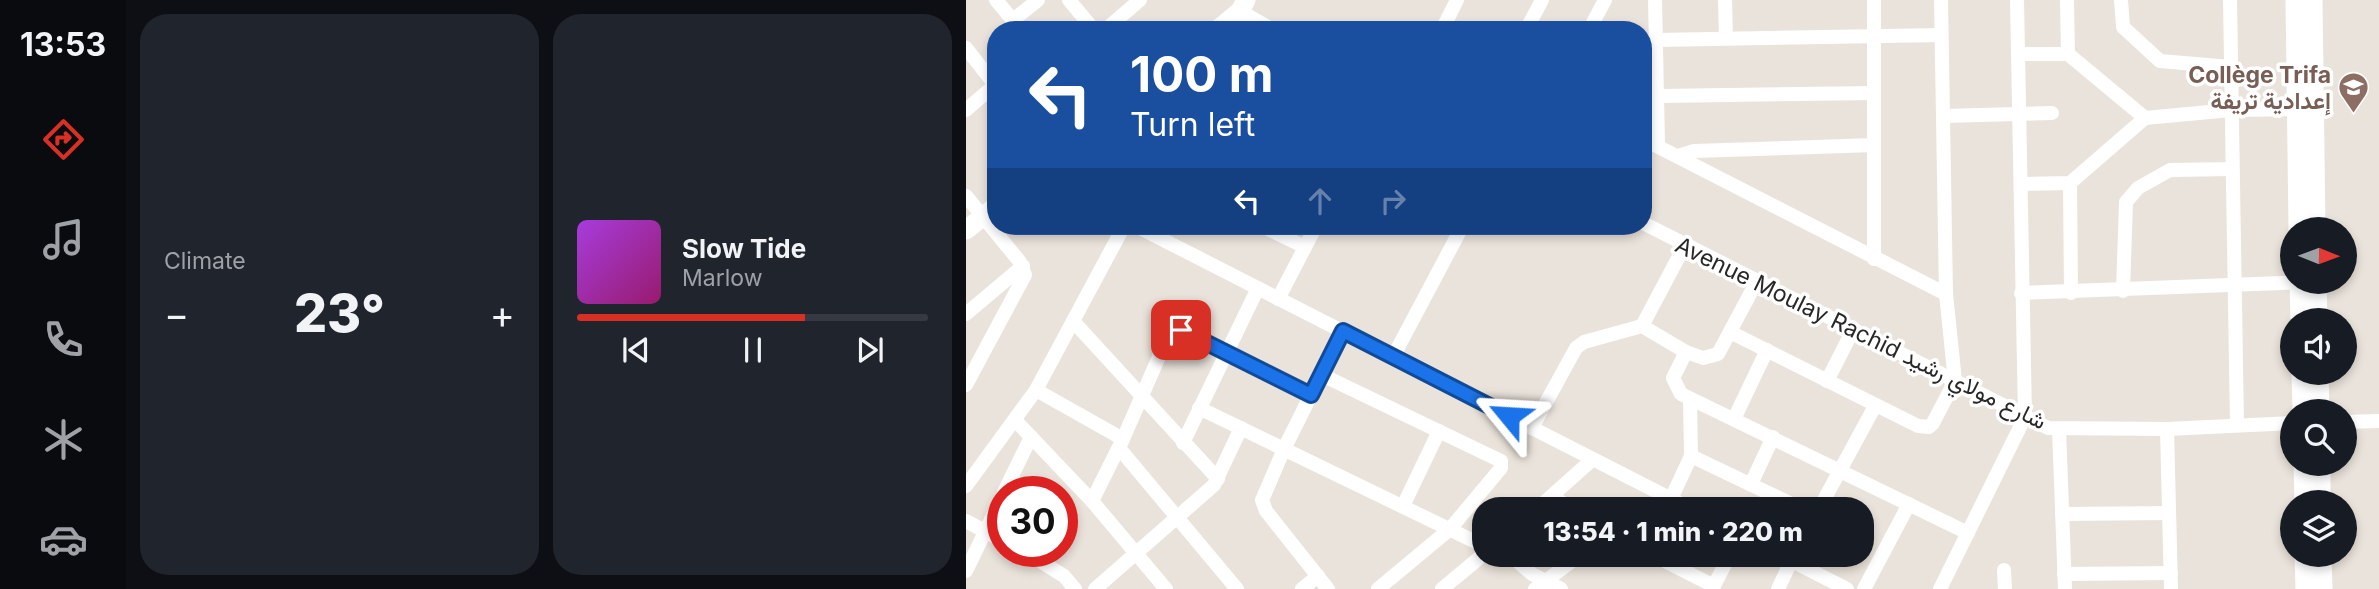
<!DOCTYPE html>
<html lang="en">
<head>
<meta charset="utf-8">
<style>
	body { margin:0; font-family:Inter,Vazirmatn,sans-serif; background:#20242c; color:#f1f3f6; height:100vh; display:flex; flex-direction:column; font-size:26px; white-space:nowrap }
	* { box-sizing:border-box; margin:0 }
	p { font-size:23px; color:#9ea1a6 }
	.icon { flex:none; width:38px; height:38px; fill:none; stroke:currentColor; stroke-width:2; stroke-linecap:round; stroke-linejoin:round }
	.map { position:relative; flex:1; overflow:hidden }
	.side { display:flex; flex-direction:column; gap:14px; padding:14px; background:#0d0f14; width:840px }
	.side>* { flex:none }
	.hud { position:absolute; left:21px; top:21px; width:665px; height:214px; border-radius:28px; box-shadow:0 4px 10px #0003; background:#1a4fa0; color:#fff; overflow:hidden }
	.needle { width:46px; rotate:91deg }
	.buttons { position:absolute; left:1314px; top:217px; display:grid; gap:14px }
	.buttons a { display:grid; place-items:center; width:77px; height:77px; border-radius:50%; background:#171b24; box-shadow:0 4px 10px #0003; font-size:35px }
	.speed { position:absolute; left:21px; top:476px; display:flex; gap:14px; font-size:35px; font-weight:700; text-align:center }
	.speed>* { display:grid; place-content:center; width:91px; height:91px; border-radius:50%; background:#171b24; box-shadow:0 4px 10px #0003; line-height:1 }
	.speed .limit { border:10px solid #d22; background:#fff; color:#111 }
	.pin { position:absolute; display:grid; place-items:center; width:60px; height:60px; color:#fff; margin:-30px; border-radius:14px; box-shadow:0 4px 10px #0006 }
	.me { position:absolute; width:77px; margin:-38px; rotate:297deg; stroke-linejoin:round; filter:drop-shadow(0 0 5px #0008) }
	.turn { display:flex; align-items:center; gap:24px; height:147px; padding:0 28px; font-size:32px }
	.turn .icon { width:91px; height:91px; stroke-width:2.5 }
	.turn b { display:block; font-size:49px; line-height:60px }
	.lanes { display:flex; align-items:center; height:66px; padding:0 28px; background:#0003; justify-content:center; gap:35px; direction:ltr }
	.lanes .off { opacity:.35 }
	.big { font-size:52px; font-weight:800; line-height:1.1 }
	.side .card { flex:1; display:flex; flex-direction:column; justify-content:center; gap:10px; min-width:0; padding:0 24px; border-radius:28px; background:#20242c }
	.song { display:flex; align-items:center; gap:21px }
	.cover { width:84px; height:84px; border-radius:10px; background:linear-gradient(135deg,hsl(280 70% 55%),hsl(320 70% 35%)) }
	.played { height:7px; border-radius:4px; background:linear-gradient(90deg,#d93025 65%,#363941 65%) }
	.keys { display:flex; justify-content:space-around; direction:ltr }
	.heat { display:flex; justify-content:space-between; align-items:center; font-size:38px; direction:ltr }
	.side .tiles { flex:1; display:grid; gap:14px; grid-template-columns:repeat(2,1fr) }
	.trip { position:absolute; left:506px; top:497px; width:402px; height:70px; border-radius:28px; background:#171b24; box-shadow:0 4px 10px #0003; font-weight:800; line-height:70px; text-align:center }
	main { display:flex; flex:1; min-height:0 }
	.menu { display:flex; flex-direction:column; width:126px; justify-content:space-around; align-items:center; background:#090b0e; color:#9ea1a6 }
	.menu .icon { width:49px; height:49px }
	.menu .on { color:#d93025 }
	.menu b { font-size:32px; color:#f1f3f6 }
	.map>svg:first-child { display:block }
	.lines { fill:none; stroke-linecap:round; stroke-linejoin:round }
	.street { stroke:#fff; stroke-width:14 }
	.secondary { stroke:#fff; stroke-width:19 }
	.route-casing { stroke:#114b97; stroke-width:18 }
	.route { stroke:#1a73e8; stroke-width:12 }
	.labels { text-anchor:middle; stroke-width:7; stroke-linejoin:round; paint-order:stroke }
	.education-label { font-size:23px; font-weight:bold; fill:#785e54; stroke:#fff; text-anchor:end }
	.street-label { font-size:23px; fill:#282828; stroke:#fff }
</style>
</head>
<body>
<main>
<nav class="menu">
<b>13:53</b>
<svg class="icon on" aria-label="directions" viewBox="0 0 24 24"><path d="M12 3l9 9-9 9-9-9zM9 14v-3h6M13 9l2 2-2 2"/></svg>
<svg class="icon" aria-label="music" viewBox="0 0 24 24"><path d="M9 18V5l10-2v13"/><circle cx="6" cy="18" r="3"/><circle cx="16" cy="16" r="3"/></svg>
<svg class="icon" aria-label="phone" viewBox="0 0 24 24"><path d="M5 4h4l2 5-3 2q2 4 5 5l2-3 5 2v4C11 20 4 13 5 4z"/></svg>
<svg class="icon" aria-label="climate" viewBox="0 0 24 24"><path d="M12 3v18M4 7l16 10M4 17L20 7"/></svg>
<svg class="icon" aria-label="car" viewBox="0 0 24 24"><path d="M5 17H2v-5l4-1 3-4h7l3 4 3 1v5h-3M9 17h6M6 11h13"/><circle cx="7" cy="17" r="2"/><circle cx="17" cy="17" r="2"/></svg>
</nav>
<section class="side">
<div class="tiles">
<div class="card"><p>Climate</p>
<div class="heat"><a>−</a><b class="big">23°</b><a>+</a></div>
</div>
<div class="card">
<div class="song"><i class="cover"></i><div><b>Slow Tide</b><p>Marlow</p></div></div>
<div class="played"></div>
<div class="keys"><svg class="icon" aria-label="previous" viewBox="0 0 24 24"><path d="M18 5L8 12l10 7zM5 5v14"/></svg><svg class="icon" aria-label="pause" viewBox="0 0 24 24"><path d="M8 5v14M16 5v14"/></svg><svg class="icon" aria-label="next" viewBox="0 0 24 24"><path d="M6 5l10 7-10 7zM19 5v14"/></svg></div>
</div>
</div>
</section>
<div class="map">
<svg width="1413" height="589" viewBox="0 0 1413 589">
	<rect width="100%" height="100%" fill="#eae3db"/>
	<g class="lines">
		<g class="street">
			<path d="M30 0 55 30"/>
			<path d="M103 0 128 30"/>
			<path d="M689 0 692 145"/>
			<path d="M759 0 760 38"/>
			<path d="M908 0V259"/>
			<path d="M1101 0 1102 54"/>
			<path d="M1155 0 1157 27 1194 61 1265 67"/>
			<path d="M1264 0 1271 425"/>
			<path d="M47 20 72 0"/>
			<path d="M269 20 274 11 307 30"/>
			<path d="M139 30 174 0"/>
			<path d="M476 30 491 0"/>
			<path d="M560 30 576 0"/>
			<path d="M623 30 639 0"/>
			<path d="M0 48 29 85"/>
			<path d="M677 48 690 40 975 35"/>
			<path d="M1053 54H1102L1179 118 1104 183 1055 184"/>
			<path d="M693 96 908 93"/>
			<path d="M0 110 30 84"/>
			<path d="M978 116 1086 113"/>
			<path d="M1179 118 1265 110 1338 109"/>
			<path d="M677 139 980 294"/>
			<path d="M712 156 728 151 908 145"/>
			<path d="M1104 183 1105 293"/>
			<path d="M0 196 54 262 59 275 0 385"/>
			<path d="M677 223 1082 428 1201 429 1326 423"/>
			<path d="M170 226 725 509"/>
			<path d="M296 226 339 247"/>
			<path d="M1157 291 1160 202 1172 188 1204 170 1266 169"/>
			<path d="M1055 293 1342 282"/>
			<path d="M312 299 350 226"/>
			<path d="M0 314 57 266"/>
			<path d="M107 321 252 479"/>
			<path d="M676 326 719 245"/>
			<path d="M764 332 952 426 963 427 967 423 989 381 980 294 975 0"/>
			<path d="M720 352 737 358 752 354 791 281"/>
			<path d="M427 357 496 227"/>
			<path d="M356 375 535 461V468L484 529 412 589"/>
			<path d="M861 381 887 330"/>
			<path d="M70 390 157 439"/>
			<path d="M233 408 518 546"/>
			<path d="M768 419 801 350"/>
			<path d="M50 421 126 501 200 589"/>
			<path d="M1379 422 1413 421"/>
			<path d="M566 428 610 348 618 342 676 326 720 352 707 378 715 394 1002 533"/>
			<path d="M1093 429 1099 589"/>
			<path d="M1201 429 1205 589"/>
			<path d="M217 443 292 288"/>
			<path d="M153 448 271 589"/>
			<path d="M725 456 836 509"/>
			<path d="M785 484 807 437"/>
			<path d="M0 486 70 390 158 226"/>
			<path d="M38 492 65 437"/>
			<path d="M587 497 606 509"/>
			<path d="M705 499 725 456 724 399"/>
			<path d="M126 501 157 439 203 334 208 330H215L345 395"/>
			<path d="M437 506 473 431"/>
			<path d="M571 509 627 459"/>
			<path d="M853 509 909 406"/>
			<path d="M1096 514 1203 513"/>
			<path d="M0 521 37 541"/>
			<path d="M58 551 98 576 109 589"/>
			<path d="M544 555 566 574 595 589"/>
			<path d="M687 555 748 586"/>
			<path d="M814 555 881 589"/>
			<path d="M1038 570 1039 589"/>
			<path d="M0 571 37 495"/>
			<path d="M1098 574 1205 573"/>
			<path d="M129 589 248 485 275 428"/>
			<path d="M336 589 352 576"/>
			<path d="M362 589 300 511 296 500 318 449 377 331"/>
			<path d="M476 589 518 554"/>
			<path d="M569 589 614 555"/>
			<path d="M746 589 764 555"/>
			<path d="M812 589 828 555"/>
			<path d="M898 589 943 504"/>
			<path d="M974 589 1059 417 1051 0"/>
		</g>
		<g class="secondary">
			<path d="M1329 0 1332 229"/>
			<path d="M1347 0 1350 229"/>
			<path d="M251 30 274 11 280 0"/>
			<path d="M0 230 30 206"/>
			<path d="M1333 282 1334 320"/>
			<path d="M1351 282 1352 320"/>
			<path d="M1335 373 1336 411"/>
			<path d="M1353 373 1354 411"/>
			<path d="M1337 464 1338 502"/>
			<path d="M1355 464V502"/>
			<path d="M1338 555 1339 589"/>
			<path d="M1356 555 1357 589"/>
		</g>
	</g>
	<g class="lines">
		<defs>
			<path id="route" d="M215 330 345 395 377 331 543 416"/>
		</defs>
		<use href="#route" class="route-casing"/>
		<use href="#route" class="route"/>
	</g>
	<defs>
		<symbol id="school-pin" viewBox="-11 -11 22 30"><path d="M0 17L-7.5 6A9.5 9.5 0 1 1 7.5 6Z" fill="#8d6e63" stroke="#fff"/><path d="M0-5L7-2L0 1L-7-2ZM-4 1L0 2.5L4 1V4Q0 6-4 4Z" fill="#fff"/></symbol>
	</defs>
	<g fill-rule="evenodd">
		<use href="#school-pin" x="1370" y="70" width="35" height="47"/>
	</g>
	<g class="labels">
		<g class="education-label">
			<text x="1365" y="83">Collège Trifa<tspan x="1365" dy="26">إعدادية تريفة</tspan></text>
		</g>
		<g class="street-label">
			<text transform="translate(895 333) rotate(26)" y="8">Avenue Moulay Rachid شارع مولاي رشيد</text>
		</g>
	</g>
</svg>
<div class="buttons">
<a><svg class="needle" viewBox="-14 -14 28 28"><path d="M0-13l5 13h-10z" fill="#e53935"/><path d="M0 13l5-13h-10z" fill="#9ea1a6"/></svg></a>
<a><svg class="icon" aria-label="sound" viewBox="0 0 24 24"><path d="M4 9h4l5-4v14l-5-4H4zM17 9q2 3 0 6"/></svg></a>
<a><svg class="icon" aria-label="search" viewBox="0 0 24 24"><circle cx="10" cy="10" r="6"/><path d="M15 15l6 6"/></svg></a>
<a><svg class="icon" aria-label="layers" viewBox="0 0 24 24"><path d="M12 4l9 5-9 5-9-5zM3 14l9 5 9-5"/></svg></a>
</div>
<div class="speed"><div class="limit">30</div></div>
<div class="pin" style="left:215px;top:330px;background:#d93025"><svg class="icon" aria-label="arrive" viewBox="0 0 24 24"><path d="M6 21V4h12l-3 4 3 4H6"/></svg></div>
<svg class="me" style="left:543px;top:416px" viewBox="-20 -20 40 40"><path d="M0-17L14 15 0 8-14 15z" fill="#1a73e8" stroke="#fff" stroke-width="4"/></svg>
<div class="trip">13:54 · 1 min · 220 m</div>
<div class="hud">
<div class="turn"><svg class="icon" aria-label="left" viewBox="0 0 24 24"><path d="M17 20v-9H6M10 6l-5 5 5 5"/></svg><div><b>100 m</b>Turn left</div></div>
<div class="lanes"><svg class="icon" aria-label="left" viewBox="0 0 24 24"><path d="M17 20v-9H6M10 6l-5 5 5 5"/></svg><svg class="icon off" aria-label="ahead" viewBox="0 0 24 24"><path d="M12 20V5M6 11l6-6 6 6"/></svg><svg class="icon off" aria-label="right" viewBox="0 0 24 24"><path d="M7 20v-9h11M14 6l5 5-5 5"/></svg></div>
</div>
</div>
</main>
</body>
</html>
